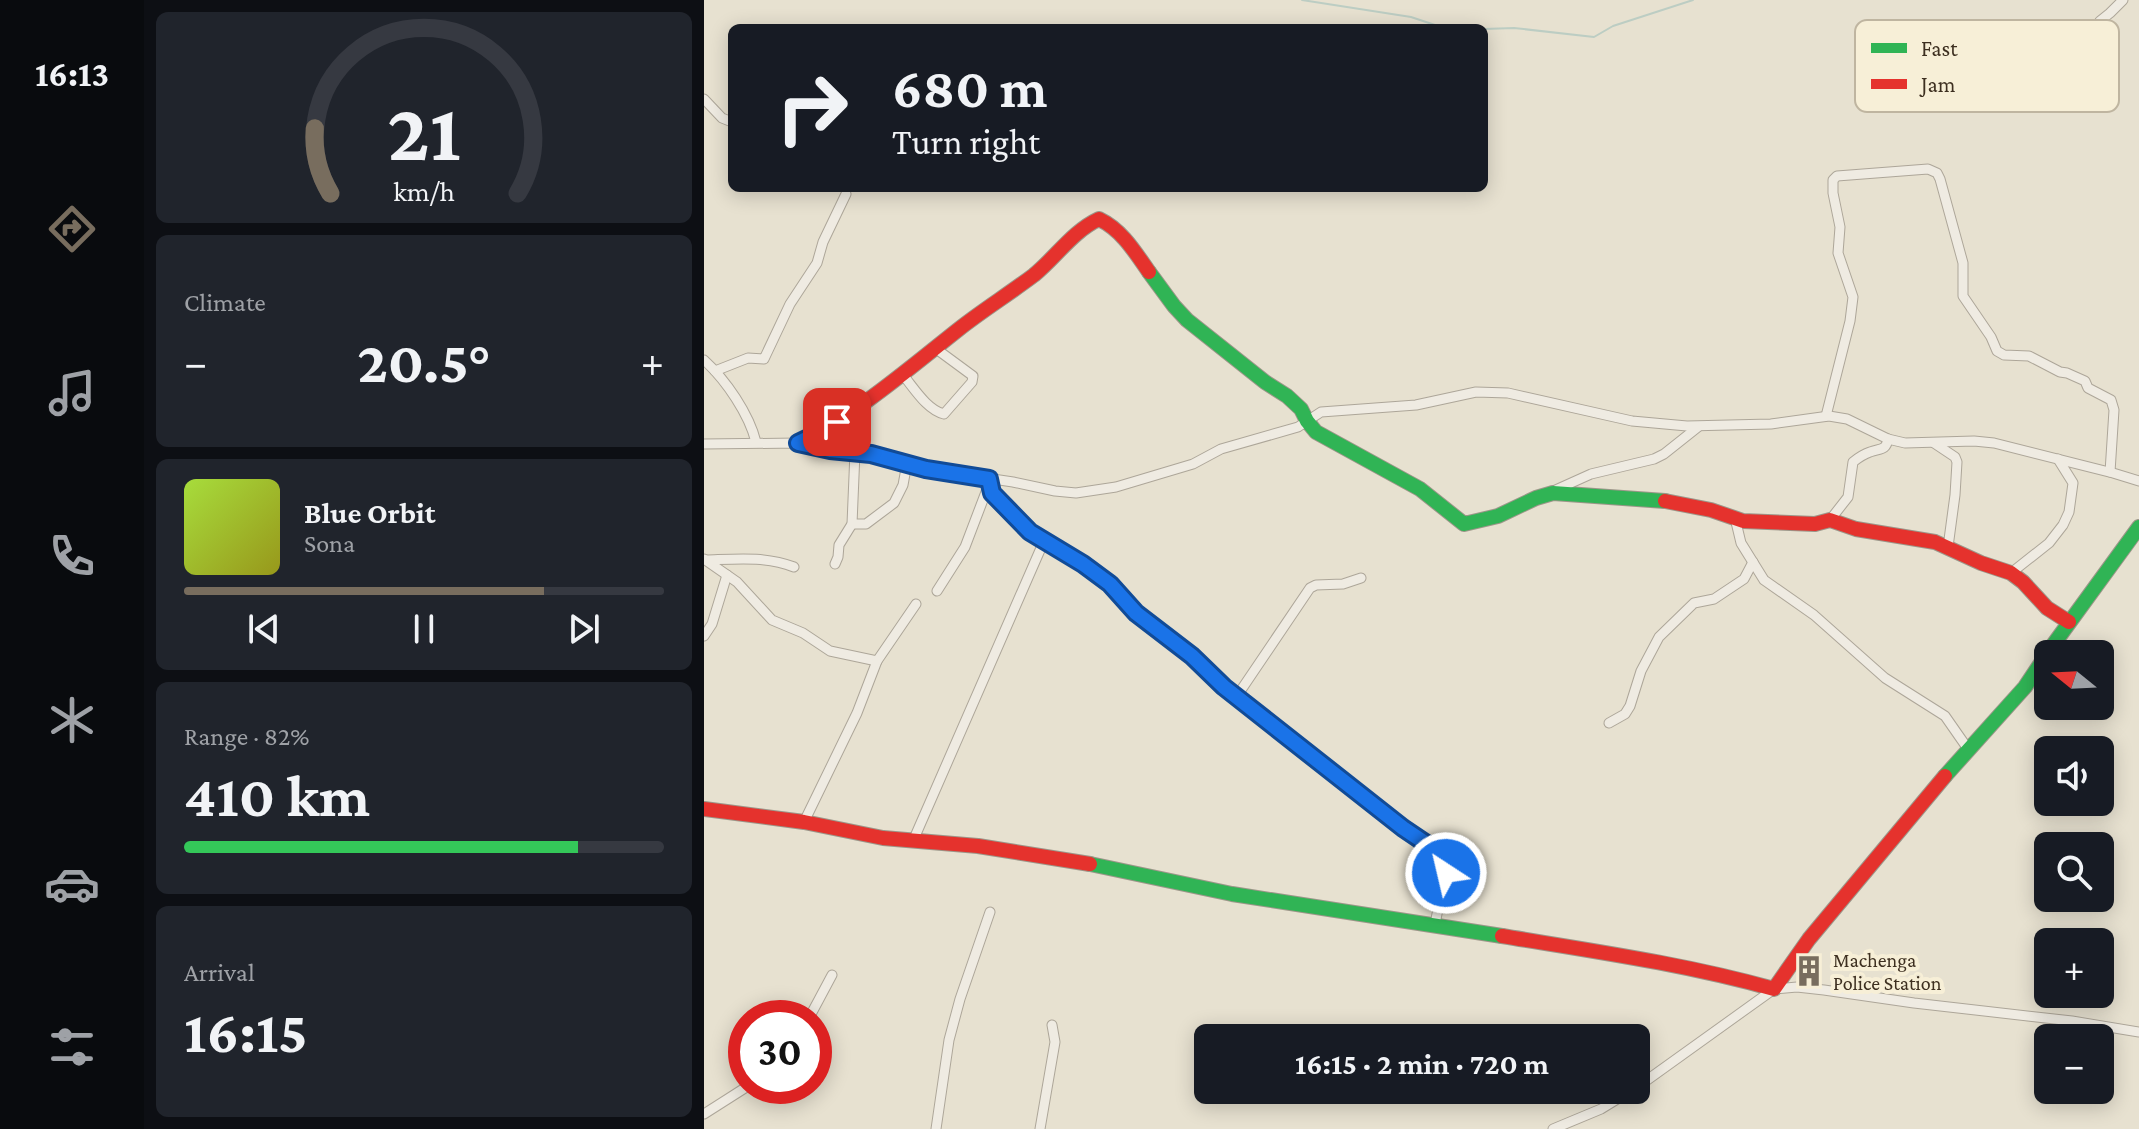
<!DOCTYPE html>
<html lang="en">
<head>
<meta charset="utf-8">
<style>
	body { margin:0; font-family:"Crimson Pro",serif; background:#20242c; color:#f1f3f6; height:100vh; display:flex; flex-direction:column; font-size:30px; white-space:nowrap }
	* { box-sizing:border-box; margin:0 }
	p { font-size:26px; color:#9ea1a6 }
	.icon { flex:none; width:44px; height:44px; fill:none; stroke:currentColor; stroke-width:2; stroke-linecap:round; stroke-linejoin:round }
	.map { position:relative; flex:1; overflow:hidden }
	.details { display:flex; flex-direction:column; gap:12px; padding:12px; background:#0d0f14; width:560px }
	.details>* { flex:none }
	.guide { position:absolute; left:24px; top:24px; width:760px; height:168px; border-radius:12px; box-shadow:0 4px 20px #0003; background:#171b24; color:#f1f3f6; overflow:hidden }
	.needle { width:52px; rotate:288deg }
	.fabs { position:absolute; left:1330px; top:640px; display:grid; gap:16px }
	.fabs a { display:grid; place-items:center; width:80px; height:80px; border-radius:12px; background:#171b24; box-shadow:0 4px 20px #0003; font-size:40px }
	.speed { position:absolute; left:24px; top:1000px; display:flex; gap:16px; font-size:40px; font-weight:700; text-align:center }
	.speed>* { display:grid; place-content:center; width:104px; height:104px; border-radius:50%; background:#171b24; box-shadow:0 4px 20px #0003; line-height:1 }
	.speed .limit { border:12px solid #d22; background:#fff; color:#111 }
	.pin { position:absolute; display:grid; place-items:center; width:68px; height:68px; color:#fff; margin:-34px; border-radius:16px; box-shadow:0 4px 12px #0006 }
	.me { position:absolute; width:88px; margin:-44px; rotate:325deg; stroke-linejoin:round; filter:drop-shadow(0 0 6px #0008) }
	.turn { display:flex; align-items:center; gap:28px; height:168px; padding:0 32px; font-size:36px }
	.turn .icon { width:104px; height:104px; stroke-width:2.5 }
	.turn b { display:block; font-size:56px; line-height:68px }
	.big { font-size:60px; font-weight:700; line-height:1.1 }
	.details .widget { flex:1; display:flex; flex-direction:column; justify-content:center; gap:12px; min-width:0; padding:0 28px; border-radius:12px; background:#20242c }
	.details .dial { align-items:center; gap:0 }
	.dial svg { height:208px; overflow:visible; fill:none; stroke:#363941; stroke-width:7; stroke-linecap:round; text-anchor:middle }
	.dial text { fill:#f1f3f6; stroke:none }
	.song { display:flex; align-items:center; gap:24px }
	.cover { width:96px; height:96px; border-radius:12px; background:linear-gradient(135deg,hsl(80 70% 55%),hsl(60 70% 35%)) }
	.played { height:8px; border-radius:4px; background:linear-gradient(90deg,#786d5e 75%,#363941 75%) }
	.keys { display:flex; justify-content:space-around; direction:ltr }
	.heat { display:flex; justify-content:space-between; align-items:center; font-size:44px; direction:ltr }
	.charge { height:12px; border-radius:6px; background:linear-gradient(90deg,#34c759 82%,#363941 0) }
	.trip { position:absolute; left:490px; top:1024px; width:456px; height:80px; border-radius:12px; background:#171b24; box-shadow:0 4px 20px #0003; font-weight:700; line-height:80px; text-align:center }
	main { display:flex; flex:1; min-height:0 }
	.menu { display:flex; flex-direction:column; width:144px; justify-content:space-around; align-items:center; background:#090b0e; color:#9ea1a6 }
	.menu .icon { width:56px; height:56px }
	.menu .current { color:#786d5e }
	.menu b { font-size:36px; color:#f1f3f6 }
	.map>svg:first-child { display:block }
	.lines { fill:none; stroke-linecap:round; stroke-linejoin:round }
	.stream { stroke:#bccdc3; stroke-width:2 }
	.street-casing { stroke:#ada699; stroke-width:11 }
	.fast-casing { stroke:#9c9689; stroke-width:16 }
	.jam-casing { stroke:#9c9689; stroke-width:16 }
	.street { stroke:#efebe2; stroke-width:9 }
	.fast { stroke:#30b455; stroke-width:14 }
	.jam { stroke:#e5322d; stroke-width:14 }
	.route-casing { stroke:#114b97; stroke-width:20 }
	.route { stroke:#1a73e8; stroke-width:14 }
	.labels { text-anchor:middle; stroke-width:8; stroke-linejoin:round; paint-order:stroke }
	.poi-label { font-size:20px; fill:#3d2f20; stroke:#f7efd7; text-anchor:start }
	.key { fill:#f7efd7; stroke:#bfb5a0; stroke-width:2 }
	.key-label { font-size:22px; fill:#3d2f20 }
</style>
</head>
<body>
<main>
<nav class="menu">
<b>16:13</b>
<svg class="icon current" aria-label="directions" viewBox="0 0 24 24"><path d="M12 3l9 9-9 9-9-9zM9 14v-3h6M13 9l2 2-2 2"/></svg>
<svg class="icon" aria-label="music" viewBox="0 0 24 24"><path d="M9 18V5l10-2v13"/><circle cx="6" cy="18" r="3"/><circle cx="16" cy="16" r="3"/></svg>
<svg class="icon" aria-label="phone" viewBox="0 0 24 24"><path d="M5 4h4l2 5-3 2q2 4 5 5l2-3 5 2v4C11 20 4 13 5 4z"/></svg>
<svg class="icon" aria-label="climate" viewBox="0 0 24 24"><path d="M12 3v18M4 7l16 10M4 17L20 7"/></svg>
<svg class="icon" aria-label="car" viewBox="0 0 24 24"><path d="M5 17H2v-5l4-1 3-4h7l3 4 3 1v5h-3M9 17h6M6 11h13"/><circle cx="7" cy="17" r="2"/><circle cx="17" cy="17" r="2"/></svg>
<svg class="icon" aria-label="filters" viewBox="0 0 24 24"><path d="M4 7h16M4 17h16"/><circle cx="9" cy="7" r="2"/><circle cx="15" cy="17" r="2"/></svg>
</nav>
<section class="details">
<div class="widget dial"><svg viewBox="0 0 100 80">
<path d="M14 69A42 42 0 1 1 86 69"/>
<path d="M14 69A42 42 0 0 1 8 44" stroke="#786d5e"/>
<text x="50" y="56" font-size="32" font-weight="700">21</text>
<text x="50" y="72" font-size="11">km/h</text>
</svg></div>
<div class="widget"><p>Climate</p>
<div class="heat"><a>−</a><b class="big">20.5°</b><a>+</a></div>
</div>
<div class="widget">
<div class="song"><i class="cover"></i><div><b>Blue Orbit</b><p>Sona</p></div></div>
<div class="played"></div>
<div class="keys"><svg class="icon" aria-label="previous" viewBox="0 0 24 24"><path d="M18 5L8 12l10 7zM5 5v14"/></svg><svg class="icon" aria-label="pause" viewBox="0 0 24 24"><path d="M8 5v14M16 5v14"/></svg><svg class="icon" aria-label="next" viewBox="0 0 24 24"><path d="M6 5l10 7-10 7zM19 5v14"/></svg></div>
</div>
<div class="widget"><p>Range · 82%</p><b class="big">410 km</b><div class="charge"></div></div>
<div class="widget"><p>Arrival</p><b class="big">16:15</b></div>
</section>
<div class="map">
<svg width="1435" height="1129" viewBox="0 0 1435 1129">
	<rect width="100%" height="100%" fill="#e7e1d0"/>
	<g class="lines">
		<g class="stream">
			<path d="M598 0 707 17 740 28"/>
			<path d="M780 29 810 28 890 37 909 26 989 0"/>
		</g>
		<defs>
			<g id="street">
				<path d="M1363 62 1377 51 1396 21 1406 13 1419 0"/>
				<path d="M0 99 18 118 28 122"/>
				<path d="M0 360C22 380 45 414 52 442"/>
				<path d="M11 371 44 358 60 359 86 304 113 263 119 242 142 194"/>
				<path d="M199 375C210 388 223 410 240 414L268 382 269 376 231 348"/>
				<path d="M1122 416 1146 321 1149 297 1134 253 1136 227 1129 193V180L1133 176 1224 169 1233 173 1236 179 1259 263V296L1287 337 1293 351 1300 355 1325 356 1356 372 1363 373 1381 381 1384 388 1407 400 1410 410 1406 472"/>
				<path d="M1230 443 1251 457 1253 462 1251 495 1244 547"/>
				<path d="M0 444 94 443 126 450 167 454 222 469 309 482 351 491 372 493 412 487 489 464 517 449 594 427 617 412 712 405 772 392 804 393 928 421 983 426 1067 424 1125 416 1143 419 1184 439 1201 443 1270 441 1290 443 1409 473 1435 481"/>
				<path d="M285 479 288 493 326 532 379 564 406 584 432 613 488 656 520 687 699 828 742 857 744 859 731 924"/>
				<path d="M847 492 887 474 950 459 960 454 994 427"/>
				<path d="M1031 518 1037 543 1060 580 1110 615 1181 678 1241 716 1264 749"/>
				<path d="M1126 520 1144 497 1149 462C1154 458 1160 454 1166 452 1176 448 1182 451 1184 439"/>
				<path d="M148 524H162L190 503 199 485 203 463"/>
				<path d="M0 559 33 582 68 620 99 633 126 651 173 661"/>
				<path d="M2 560C33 559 61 556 90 567"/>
				<path d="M131 564 134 557 135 545 148 524 151 452"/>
				<path d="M1307 573 1345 543 1359 525 1365 512 1369 483 1354 459"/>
				<path d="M233 591 261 547 285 484"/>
				<path d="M0 636 8 624 23 575"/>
				<path d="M533 696 606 588 612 585 639 584 657 578"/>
				<path d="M905 723 921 714 926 706 937 671 955 637 990 603 1010 599 1040 579 1049 562"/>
				<path d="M100 822 153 713 173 661 212 604"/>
				<path d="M209 841 340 541"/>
				<path d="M105 1018 128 975"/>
				<path d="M932 1088 1070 989 1093 987 1120 990 1210 1003 1368 1021 1435 1032"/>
				<path d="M0 1114 44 1086"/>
				<path d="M232 1129 245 1040 256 999 286 912"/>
				<path d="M336 1129 351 1042 348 1025"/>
				<path d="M849 1129 897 1109 928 1090"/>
			</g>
			<g id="fast">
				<path d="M445 272 470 306 483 320 561 382 583 396 597 409 603 421 612 432 716 489 760 524 794 516 832 498 849 493 961 501"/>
				<path d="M1241 776 1321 687 1349 645 1435 527"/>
				<path d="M386 864 528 894 798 936"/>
			</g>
			<g id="jam">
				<path d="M94 443C154 413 203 370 255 329 279 310 305 294 330 275 352 257 369 231 395 219 418 230 431 252 445 272"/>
				<path d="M961 501 1007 510 1039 521 1111 524 1126 520 1152 529 1231 542 1277 563 1307 573 1319 582 1343 608 1365 622"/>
				<path d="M0 809 100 822 179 838 274 846 386 864"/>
				<path d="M798 936C889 951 981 964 1070 989L1105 939 1241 776"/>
			</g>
		</defs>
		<use href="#street" class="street-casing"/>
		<use href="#fast" class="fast-casing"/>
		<use href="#jam" class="jam-casing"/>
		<use href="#street" class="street"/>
		<use href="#fast" class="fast"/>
		<use href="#jam" class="jam"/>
	</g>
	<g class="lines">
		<defs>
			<path id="route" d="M133 422 119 431 94 443 126 450 167 454 222 469 285 479 288 493 326 532 379 564 406 584 432 613 488 656 520 687 699 828 742 857 744 859 742 873"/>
		</defs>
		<use href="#route" class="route-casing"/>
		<use href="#route" class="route"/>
	</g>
	<defs>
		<symbol id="building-bare" viewBox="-9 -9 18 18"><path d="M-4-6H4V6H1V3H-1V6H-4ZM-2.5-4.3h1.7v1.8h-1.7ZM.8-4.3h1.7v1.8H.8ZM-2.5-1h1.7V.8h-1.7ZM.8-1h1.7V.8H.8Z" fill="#786d5e" stroke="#f7efd7" stroke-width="2.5" paint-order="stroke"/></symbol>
	</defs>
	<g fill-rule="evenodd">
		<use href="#building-bare" x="1083" y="949" width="44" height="44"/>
	</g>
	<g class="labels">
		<g class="poi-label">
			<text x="1129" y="967">Machenga<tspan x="1129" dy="23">Police Station</tspan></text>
		</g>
	</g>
	<rect x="1151" y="20" width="264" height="92" rx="12" class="key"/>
	<rect x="1167" y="43" width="36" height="10" fill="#30b455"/>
	<rect x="1167" y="79" width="36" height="10" fill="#e5322d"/>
	<g class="key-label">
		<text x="1217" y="56">Fast</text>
		<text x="1217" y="92">Jam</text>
	</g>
</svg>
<div class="fabs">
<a><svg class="needle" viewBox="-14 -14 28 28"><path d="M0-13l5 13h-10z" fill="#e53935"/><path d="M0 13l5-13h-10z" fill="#9ea1a6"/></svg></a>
<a><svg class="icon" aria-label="sound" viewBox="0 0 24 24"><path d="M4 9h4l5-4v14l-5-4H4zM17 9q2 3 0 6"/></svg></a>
<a><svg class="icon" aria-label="search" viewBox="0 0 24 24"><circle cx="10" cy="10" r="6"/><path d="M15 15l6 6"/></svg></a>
<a>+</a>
<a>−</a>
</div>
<div class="speed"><div class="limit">30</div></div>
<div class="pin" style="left:133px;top:422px;background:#d93025"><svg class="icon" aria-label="arrive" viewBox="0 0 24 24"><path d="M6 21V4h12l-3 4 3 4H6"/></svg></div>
<svg class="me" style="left:742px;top:873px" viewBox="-20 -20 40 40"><circle r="17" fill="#1a73e8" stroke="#fff" stroke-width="3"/><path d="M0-11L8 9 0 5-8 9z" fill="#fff"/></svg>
<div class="trip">16:15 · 2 min · 720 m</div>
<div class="guide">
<div class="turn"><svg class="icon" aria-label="right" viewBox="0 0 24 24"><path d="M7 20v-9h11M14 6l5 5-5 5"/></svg><div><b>680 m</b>Turn right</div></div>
</div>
</div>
</main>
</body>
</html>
